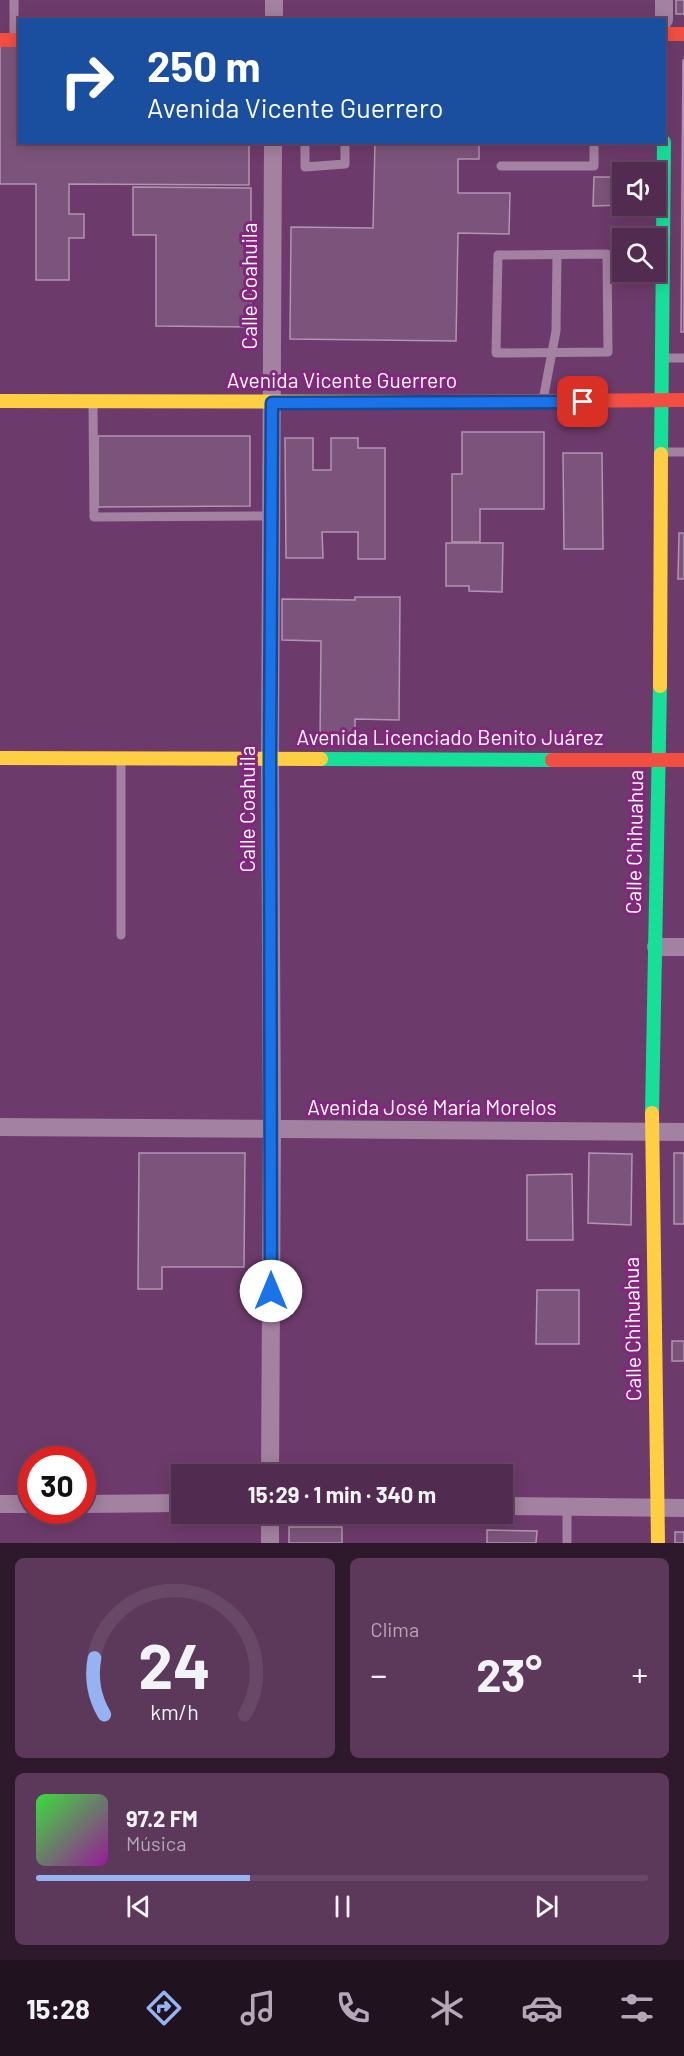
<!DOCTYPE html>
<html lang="es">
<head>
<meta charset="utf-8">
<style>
	body { margin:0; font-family:Barlow,sans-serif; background:#5c385a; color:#f1f3f6; height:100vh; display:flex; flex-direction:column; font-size:22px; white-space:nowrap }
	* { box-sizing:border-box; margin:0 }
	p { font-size:20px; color:#b5a7b7 }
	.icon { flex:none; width:33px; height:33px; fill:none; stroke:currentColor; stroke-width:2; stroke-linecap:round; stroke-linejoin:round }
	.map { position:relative; height:1543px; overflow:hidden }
	.panel { display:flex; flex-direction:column; gap:15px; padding:15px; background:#2d182c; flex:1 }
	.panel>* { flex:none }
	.banner { position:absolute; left:18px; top:18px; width:648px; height:126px; border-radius:0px; box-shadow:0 3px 15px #0003,0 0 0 2px #684867; background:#1a4fa0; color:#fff; overflow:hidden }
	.buttons { position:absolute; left:612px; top:162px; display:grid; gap:12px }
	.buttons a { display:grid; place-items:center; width:54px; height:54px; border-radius:0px; background:#522c50; box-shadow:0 3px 15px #0003,0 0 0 2px #684867; font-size:30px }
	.speed { position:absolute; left:18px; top:1446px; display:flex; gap:12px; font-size:30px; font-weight:700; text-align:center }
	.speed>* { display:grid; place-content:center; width:78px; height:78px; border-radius:50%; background:#522c50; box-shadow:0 3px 15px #0003,0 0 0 2px #684867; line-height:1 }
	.speed .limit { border:9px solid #d22; background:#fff; color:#111 }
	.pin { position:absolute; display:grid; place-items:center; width:51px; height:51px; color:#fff; margin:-26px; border-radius:12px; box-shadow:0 3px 9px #0006 }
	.me { position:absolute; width:66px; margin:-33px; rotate:0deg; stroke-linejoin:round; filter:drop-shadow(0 0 4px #0008) }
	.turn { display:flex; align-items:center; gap:21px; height:126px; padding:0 30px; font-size:27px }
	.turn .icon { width:78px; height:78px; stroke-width:2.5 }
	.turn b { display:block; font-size:42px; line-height:51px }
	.big { font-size:45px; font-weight:700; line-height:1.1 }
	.panel .widget { flex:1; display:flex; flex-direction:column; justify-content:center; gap:9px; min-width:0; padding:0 21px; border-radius:9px; background:#5c385a }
	.panel .dial { align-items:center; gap:0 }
	.dial svg { height:156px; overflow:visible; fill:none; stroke:#684867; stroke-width:7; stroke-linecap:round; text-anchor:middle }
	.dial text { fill:#f1f3f6; stroke:none }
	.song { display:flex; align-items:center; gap:18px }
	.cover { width:72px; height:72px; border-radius:9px; background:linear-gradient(135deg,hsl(120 70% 55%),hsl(300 70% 35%)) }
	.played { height:6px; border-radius:3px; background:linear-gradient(90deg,#95b2f1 35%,#684867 35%) }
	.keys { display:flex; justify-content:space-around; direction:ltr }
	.heat { display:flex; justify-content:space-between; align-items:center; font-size:33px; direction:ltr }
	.panel .tiles { flex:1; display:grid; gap:15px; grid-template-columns:1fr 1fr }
	.widget:last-child { grid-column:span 2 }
	.trip { position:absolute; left:171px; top:1464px; width:342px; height:60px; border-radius:0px; background:#522c50; box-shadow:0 3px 15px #0003,0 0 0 2px #684867; font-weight:700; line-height:60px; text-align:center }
	.dock { display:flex; height:96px; justify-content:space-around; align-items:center; background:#211220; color:#b5a7b7 }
	.dock .icon { width:42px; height:42px }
	.dock .active { color:#95b2f1 }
	.dock b { font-size:27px; color:#f1f3f6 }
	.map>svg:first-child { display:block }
	.building { fill:#7c547b; stroke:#b194b0; stroke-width:1.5 }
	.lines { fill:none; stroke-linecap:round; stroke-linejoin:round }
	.lane { stroke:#a381a1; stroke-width:9 }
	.street { stroke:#a381a1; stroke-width:18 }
	.fast { stroke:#16e098; stroke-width:14 }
	.slow { stroke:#ffcf43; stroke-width:14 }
	.jam { stroke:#f24e42; stroke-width:14 }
	.route-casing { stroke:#114b97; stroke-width:15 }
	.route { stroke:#1a73e8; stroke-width:10 }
	.labels { text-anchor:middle; stroke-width:6; stroke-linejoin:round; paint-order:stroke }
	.street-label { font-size:21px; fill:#fff; stroke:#82267e }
</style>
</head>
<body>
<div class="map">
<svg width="684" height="1543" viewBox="0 0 684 1543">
	<rect width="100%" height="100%" fill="#6d3b6b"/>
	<g class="building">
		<rect x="676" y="0" width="8" height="14"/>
		<path d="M0 44H20V142H249V185L69 184V214H84V238H69V280H36V184H0Z"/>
		<path d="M683 60H684V332H681Z"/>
		<path d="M375 142H479V159H458V193H510L509 234 458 233 456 341 290 339 291 227 373 228Z"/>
		<path d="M594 177H622V205L593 206Z"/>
		<path d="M133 187 251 188V327L156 326V235H133Z"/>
		<path d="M462 432H544V509H480V542H452V474H462Z"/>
		<path d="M98 436H250V506L98 507Z"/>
		<path d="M285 438H313V470H331V438H358V448H385V559H358V532H322L323 558H286Z"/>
		<path d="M563 453H602L603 549H564Z"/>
		<path d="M679 533H684V579H678Z"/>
		<path d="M446 543H503L502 592 469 591V586H446Z"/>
		<path d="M355 597H400L399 720 355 719V742L320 741 321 641 282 640V599L355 600Z"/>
		<path d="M139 1153H245L244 1267H162V1289H138Z"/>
		<path d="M589 1153 632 1154 631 1225 588 1223Z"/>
		<rect x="674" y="1153" width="10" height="71"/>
		<path d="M572 1174 573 1240H527V1175Z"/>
		<path d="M537 1290H579V1344H536Z"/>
		<rect x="672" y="1341" width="12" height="20"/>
		<rect x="289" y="1527" width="53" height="16"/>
		<path d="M487 1530 537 1531 536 1543H487Z"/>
		<rect x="675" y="1532" width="9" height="11"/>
	</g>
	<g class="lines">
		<g class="lane">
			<path d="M14 0V38"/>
			<path d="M305 142V167L345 164V142"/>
			<path d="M501 166H594V142"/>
			<path d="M607 254 608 352 496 353 498 255Z"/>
			<path d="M665 358H684"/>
			<path d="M543 400 556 331 557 255"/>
			<path d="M93 404 94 517 271 516"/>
			<path d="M662 452H684"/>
			<path d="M121 760V935"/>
			<path d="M567 1507V1543"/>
		</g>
		<g class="street">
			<path d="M274 20V0"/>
			<path d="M664 20V0"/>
			<path d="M656 947H684"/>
			<path d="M0 1127 684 1132"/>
			<path d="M270 1474 272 1130 270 759 273 142"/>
			<path d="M0 1504H32"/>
			<path d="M82 1504 182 1503"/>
			<path d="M502 1506 684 1508"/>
			<path d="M270 1543V1514"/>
		</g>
		<g class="fast">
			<path d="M661 454 664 142"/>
			<path d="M321 759 552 760"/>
			<path d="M652 1113 660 686"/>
		</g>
		<g class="slow">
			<path d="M0 401 414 402"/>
			<path d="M660 686 661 454"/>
			<path d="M0 758 321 759"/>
			<path d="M652 1113 658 1543"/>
		</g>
		<g class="jam">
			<path d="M664 34H684"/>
			<path d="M0 40H20"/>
			<path d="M414 402 684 400"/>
			<path d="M552 760H684"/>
		</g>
	</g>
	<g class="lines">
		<defs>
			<path id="route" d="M271 1291 270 759 272 403 583 402"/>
		</defs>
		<use href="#route" class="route-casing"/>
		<use href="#route" class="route"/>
	</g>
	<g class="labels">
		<g class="street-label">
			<text transform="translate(250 286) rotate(-90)" y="7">Calle Coahuila</text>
			<text x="342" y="388">Avenida Vicente Guerrero</text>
			<text x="450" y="745">Avenida Licenciado Benito Juárez</text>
			<text transform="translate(248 809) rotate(-90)" y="7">Calle Coahuila</text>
			<text transform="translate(635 842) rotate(-89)" y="7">Calle Chihuahua</text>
			<text x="432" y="1115">Avenida José María Morelos</text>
			<text transform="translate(633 1329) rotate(-91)" y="7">Calle Chihuahua</text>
		</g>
	</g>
</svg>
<div class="buttons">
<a><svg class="icon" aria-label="sound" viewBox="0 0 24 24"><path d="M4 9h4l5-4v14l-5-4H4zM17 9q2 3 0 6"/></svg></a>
<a><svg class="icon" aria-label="search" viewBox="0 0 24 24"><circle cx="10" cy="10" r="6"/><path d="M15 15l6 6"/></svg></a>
</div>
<div class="speed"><div class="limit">30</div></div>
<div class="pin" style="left:583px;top:402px;background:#d93025"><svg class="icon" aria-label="arrive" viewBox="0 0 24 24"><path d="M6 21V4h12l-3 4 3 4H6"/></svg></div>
<svg class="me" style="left:271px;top:1291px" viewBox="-20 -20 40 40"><circle r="19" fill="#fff"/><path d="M0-13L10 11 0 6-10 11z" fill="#1a73e8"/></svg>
<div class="trip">15:29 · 1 min · 340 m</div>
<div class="banner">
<div class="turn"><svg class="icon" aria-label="right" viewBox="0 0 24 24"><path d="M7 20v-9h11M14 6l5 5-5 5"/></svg><div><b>250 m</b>Avenida Vicente Guerrero</div></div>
</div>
</div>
<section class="panel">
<div class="tiles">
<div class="widget dial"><svg viewBox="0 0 100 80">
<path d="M14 69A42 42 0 1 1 86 69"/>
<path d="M14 69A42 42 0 0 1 9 40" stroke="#95b2f1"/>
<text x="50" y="56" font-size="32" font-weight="700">24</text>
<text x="50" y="72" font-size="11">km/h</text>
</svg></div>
<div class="widget"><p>Clima</p>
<div class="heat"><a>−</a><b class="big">23°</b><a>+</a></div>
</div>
<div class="widget">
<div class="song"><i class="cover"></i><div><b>97.2 FM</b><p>Música</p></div></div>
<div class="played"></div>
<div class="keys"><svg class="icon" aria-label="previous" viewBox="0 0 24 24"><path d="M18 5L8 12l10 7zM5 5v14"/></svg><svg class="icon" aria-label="pause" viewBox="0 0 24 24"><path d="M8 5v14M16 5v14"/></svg><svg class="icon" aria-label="next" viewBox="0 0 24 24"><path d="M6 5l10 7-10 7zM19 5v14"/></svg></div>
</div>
</div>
</section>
<nav class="dock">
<b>15:28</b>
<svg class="icon active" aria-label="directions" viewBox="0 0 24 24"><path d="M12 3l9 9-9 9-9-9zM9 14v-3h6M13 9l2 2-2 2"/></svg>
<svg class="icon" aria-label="music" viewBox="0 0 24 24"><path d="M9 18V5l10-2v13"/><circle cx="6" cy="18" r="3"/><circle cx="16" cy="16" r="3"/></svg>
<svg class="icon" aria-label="phone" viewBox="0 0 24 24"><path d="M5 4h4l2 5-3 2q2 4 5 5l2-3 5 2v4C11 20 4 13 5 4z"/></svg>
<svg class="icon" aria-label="climate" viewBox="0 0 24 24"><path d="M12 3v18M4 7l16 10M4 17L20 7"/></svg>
<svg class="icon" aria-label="car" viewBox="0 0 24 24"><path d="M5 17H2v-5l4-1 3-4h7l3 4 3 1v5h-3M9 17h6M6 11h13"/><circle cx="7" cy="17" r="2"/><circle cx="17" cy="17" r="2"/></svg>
<svg class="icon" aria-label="filters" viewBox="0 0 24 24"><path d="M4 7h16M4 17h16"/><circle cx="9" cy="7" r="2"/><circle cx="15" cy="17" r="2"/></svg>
</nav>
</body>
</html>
